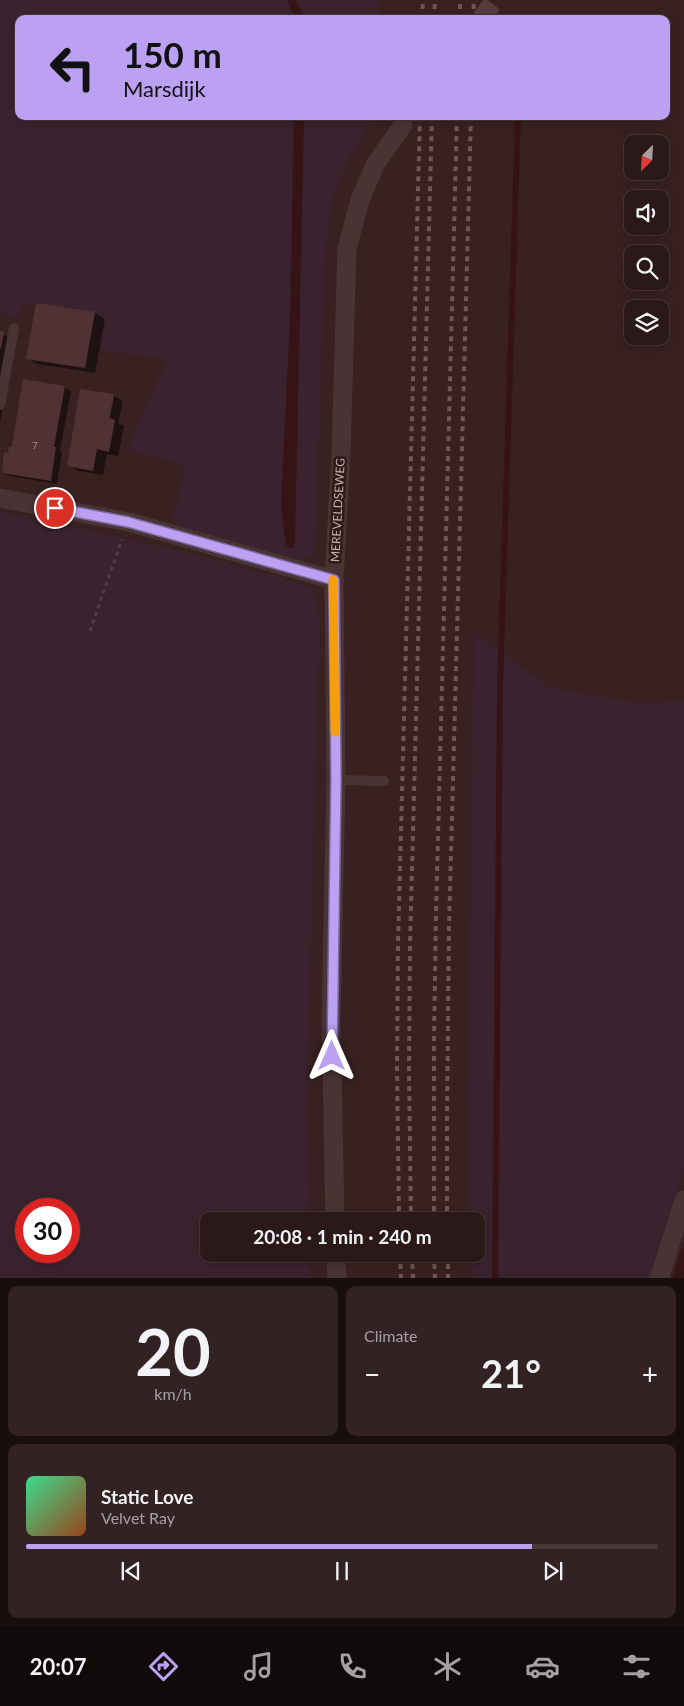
<!DOCTYPE html>
<html lang="en">
<head>
<meta charset="utf-8">
<style>
	body { margin:0; font-family:Lato,sans-serif; background:#332223; color:#f1f3f6; height:100vh; display:flex; flex-direction:column; font-size:19px; white-space:nowrap }
	* { box-sizing:border-box; margin:0 }
	p { font-size:16px; color:#a6a0a2 }
	.icon { flex:none; width:28px; height:28px; fill:none; stroke:currentColor; stroke-width:2; stroke-linecap:round; stroke-linejoin:round }
	.map { position:relative; height:1278px; overflow:hidden }
	.sheet { display:flex; flex-direction:column; gap:8px; padding:8px; background:#180e0e; flex:1 }
	.sheet>* { flex:none }
	.hud { position:absolute; left:15px; top:15px; width:655px; height:105px; border-radius:10px; box-shadow:0 2px 12px #0003,0 0 0 1px #473839; background:#bca0f2; color:#111; overflow:hidden }
	.needle { width:32px; rotate:204deg }
	.buttons { position:absolute; left:624px; top:135px; display:grid; gap:10px }
	.buttons a { display:grid; place-items:center; width:45px; height:45px; border-radius:10px; background:#2b191a; box-shadow:0 2px 12px #0003,0 0 0 1px #473839; font-size:25px }
	.speed { position:absolute; left:15px; top:1198px; display:flex; gap:10px; font-size:25px; font-weight:700; text-align:center }
	.speed>* { display:grid; place-content:center; width:65px; height:65px; border-radius:50%; background:#2b191a; box-shadow:0 2px 12px #0003,0 0 0 1px #473839; line-height:1 }
	.speed .limit { border:8px solid #d22; background:#fff; color:#111 }
	.pin { position:absolute; display:grid; place-items:center; width:42px; height:42px; color:#fff; margin:-21px; border:2px solid #fff; border-radius:50%; box-shadow:0 1px 5px #0007 }
	.me { position:absolute; width:55px; margin:-28px; rotate:0deg; stroke-linejoin:round; filter:drop-shadow(0 0 4px #0008) }
	.turn { display:flex; align-items:center; gap:18px; height:105px; padding:0 25px; font-size:22px }
	.turn .icon { width:65px; height:65px; stroke-width:2.5 }
	.turn b { display:block; font-size:35px; line-height:42px }
	.big { font-size:38px; font-weight:700; line-height:1.1 }
	.sheet .tile { flex:1; display:flex; flex-direction:column; justify-content:center; gap:8px; min-width:0; padding:0 18px; border-radius:10px; background:#332223 }
	.sheet .dial { align-items:center; gap:0 }
	.dial b { font-size:65px; line-height:1 }
	.song { display:flex; align-items:center; gap:15px }
	.cover { width:60px; height:60px; border-radius:8px; background:linear-gradient(135deg,hsl(150 70% 55%),hsl(20 70% 35%)) }
	.played { height:5px; border-radius:2px; background:linear-gradient(90deg,#bca0f2 80%,#473839 80%) }
	.keys { display:flex; justify-content:space-around; direction:ltr }
	.heat { display:flex; justify-content:space-between; align-items:center; font-size:28px; direction:ltr }
	.sheet .tiles { flex:1; display:grid; gap:8px; grid-template-columns:1fr 1fr }
	.tile:last-child { grid-column:span 2 }
	.trip { position:absolute; left:200px; top:1212px; width:285px; height:50px; border-radius:10px; background:#2b191a; box-shadow:0 2px 12px #0003,0 0 0 1px #473839; font-weight:700; line-height:50px; text-align:center }
	.tabs { display:flex; height:80px; justify-content:space-around; align-items:center; background:#110a0a; color:#a6a0a2 }
	.tabs .icon { width:35px; height:35px }
	.tabs .on { color:#bca0f2 }
	.tabs b { font-size:22px; color:#f1f3f6 }
	.map>svg:first-child { display:block }
	.green { fill:#3a232e; fill-rule:evenodd }
	.water { fill:#361415 }
	.shadow { fill:#0007; fill-rule:evenodd }
	.lines { fill:none; stroke-linecap:round; stroke-linejoin:round }
	.stream { stroke:#361415; stroke-width:6 }
	.building { fill:#503234 }
	.minor-tunnel { stroke:#553d3e; stroke-width:19; stroke-dasharray:19 9; stroke-linecap:butt }
	.path { stroke:#523b48; stroke-width:3; stroke-dasharray:4 4; stroke-linecap:butt }
	.service { stroke:#493435; stroke-width:10 }
	.minor { stroke:#493435; stroke-width:19 }
	.rail { stroke:#705657; stroke-width:4; stroke-dasharray:5 5; stroke-linecap:butt }
	.route-casing { stroke:#7a689d; stroke-width:12 }
	.route { stroke:#bca0f2; stroke-width:9 }
	.slow { stroke:#f59e0b; stroke-width:9 }
	.labels { text-anchor:middle; stroke-width:5; stroke-linejoin:round; paint-order:stroke }
	.number-label { font-size:10px; fill:#a68e8e }
	.street-label { font-size:12px; fill:#c6afaf; stroke:#2e1a1a }
</style>
</head>
<body>
<div class="map">
<svg width="684" height="1279" viewBox="0 0 684 1279">
	<rect width="100%" height="100%" fill="#392122"/>
	<g class="green">
		<path d="M0 0H287L295 19H19V116H294L292 188 303 189 304 116H374L348 160 332 200 324 262 316 531 314 554C301 563 292 562 279 554L172 526 186 465 128 449 167 359 101 350 104 314 22 302 17 319 2 313 0 315Z"/>
		<path d="M296 0H379L378 19H305Z"/>
		<path d="M0 512C105 534 210 555 312 588L317 604 320 620 306 1109 309 1221H209V1254H310V1278H0ZM26 1209H69V1251H26Z"/>
		<path d="M474 633 549 687 606 698 644 703 679 701 684 700V1168L649 1278H471L470 1254H476V1221H469L468 1094Z"/>
	</g>
	<g class="water">
		<path d="M287 0H296L305 19H295Z"/>
		<path d="M294 116H304L295 542 293 548H290L286 545 281 507 290 318Z"/>
	</g>
	<g class="shadow">
		<path d="M37 304 95 313 105 319 95 373 37 364 27 358Z"/>
		<path d="M0 333 13 339 0 424Z"/>
		<path d="M64 387 71 391 60 451 62 452 57 484 10 476 3 473 9 454 13 448Z"/>
		<path d="M81 390 113 395 123 401 118 423 124 426 118 456 107 454 103 475 78 471 68 465ZM112 397H114L109 425 106 424Z"/>
	</g>
	<g class="lines">
		<g class="stream">
			<path d="M495 1279 500 686 518 116"/>
			<path d="M675 1279 684 1250"/>
			<path d="M680 1279 684 1265"/>
		</g>
	</g>
	<g class="building">
		<path d="M36 303 95 312 85 368 26 359Z"/>
		<path d="M0 331 4 332 1 349 0 348Z"/>
		<path d="M23 379 65 386 54 447H56L51 481 2 473 4 452 8 453 9 447 12 446Z"/>
		<path d="M80 389 114 394 109 418 115 420 109 452 97 449 93 471 67 466Z"/>
	</g>
	<g class="lines">
		<path class="minor-tunnel" d="M481 19 495 0"/>
		<path class="path" d="M90 631 122 539"/>
		<g class="service">
			<path d="M0 405 14 328"/>
			<path d="M336 780 384 781"/>
		</g>
		<g class="minor">
			<path d="M0 498 129 522 334 580"/>
			<path d="M335 1221 331 1020 336 780 334 580 341 454 347 248 360 200 376 163 403 125"/>
			<path d="M336 1254 337 1279"/>
			<path d="M659 1279 684 1200"/>
		</g>
		<g class="rail">
			<path d="M422 19 423 0"/>
			<path d="M434 19 435 0"/>
			<path d="M460 19V0"/>
			<path d="M473 19 474 0"/>
			<path d="M399 1221 397 1069 398 944 420 116"/>
			<path d="M411 1221 409 1070 410 945 432 116"/>
			<path d="M434 1221V1040L436 913 457 116"/>
			<path d="M447 1221V1116L449 927 471 116"/>
			<path d="M400 1254 401 1279"/>
			<path d="M412 1254 413 1279"/>
			<path d="M434 1254 435 1279"/>
			<path d="M448 1254V1279"/>
		</g>
	</g>
	<g class="lines">
		<defs>
			<path id="route" d="M55 508 128 522 334 580 336 780 332 1056"/>
		</defs>
		<use href="#route" class="route-casing"/>
		<use href="#route" class="route"/>
		<path class="slow" d="M333 580 335 732"/>
	</g>
	<g class="labels">
		<g class="number-label">
			<text x="35" y="449">7</text>
		</g>
		<g class="street-label">
			<text transform="translate(338 510) rotate(-87)" y="4">MEREVELDSEWEG</text>
		</g>
	</g>
</svg>
<div class="buttons">
<a><svg class="needle" viewBox="-14 -14 28 28"><path d="M0-13l5 13h-10z" fill="#e53935"/><path d="M0 13l5-13h-10z" fill="#a6a0a2"/></svg></a>
<a><svg class="icon" aria-label="sound" viewBox="0 0 24 24"><path d="M4 9h4l5-4v14l-5-4H4zM17 9q2 3 0 6"/></svg></a>
<a><svg class="icon" aria-label="search" viewBox="0 0 24 24"><circle cx="10" cy="10" r="6"/><path d="M15 15l6 6"/></svg></a>
<a><svg class="icon" aria-label="layers" viewBox="0 0 24 24"><path d="M12 4l9 5-9 5-9-5zM3 14l9 5 9-5"/></svg></a>
</div>
<div class="speed"><div class="limit">30</div></div>
<div class="pin" style="left:55px;top:508px;background:#d93025"><svg class="icon" aria-label="arrive" viewBox="0 0 24 24"><path d="M6 21V4h12l-3 4 3 4H6"/></svg></div>
<svg class="me" style="left:332px;top:1056px" viewBox="-20 -20 40 40"><path d="M0-17L14 15 0 8-14 15z" fill="#bca0f2" stroke="#fff" stroke-width="4"/></svg>
<div class="trip">20:08 · 1 min · 240 m</div>
<div class="hud">
<div class="turn"><svg class="icon" aria-label="left" viewBox="0 0 24 24"><path d="M17 20v-9H6M10 6l-5 5 5 5"/></svg><div><b>150 m</b>Marsdijk</div></div>
</div>
</div>
<section class="sheet">
<div class="tiles">
<div class="tile dial"><b>20</b><p>km/h</p></div>
<div class="tile"><p>Climate</p>
<div class="heat"><a>−</a><b class="big">21°</b><a>+</a></div>
</div>
<div class="tile">
<div class="song"><i class="cover"></i><div><b>Static Love</b><p>Velvet Ray</p></div></div>
<div class="played"></div>
<div class="keys"><svg class="icon" aria-label="previous" viewBox="0 0 24 24"><path d="M18 5L8 12l10 7zM5 5v14"/></svg><svg class="icon" aria-label="pause" viewBox="0 0 24 24"><path d="M8 5v14M16 5v14"/></svg><svg class="icon" aria-label="next" viewBox="0 0 24 24"><path d="M6 5l10 7-10 7zM19 5v14"/></svg></div>
</div>
</div>
</section>
<nav class="tabs">
<b>20:07</b>
<svg class="icon on" aria-label="directions" viewBox="0 0 24 24"><path d="M12 3l9 9-9 9-9-9zM9 14v-3h6M13 9l2 2-2 2"/></svg>
<svg class="icon" aria-label="music" viewBox="0 0 24 24"><path d="M9 18V5l10-2v13"/><circle cx="6" cy="18" r="3"/><circle cx="16" cy="16" r="3"/></svg>
<svg class="icon" aria-label="phone" viewBox="0 0 24 24"><path d="M5 4h4l2 5-3 2q2 4 5 5l2-3 5 2v4C11 20 4 13 5 4z"/></svg>
<svg class="icon" aria-label="climate" viewBox="0 0 24 24"><path d="M12 3v18M4 7l16 10M4 17L20 7"/></svg>
<svg class="icon" aria-label="car" viewBox="0 0 24 24"><path d="M5 17H2v-5l4-1 3-4h7l3 4 3 1v5h-3M9 17h6M6 11h13"/><circle cx="7" cy="17" r="2"/><circle cx="17" cy="17" r="2"/></svg>
<svg class="icon" aria-label="filters" viewBox="0 0 24 24"><path d="M4 7h16M4 17h16"/><circle cx="9" cy="7" r="2"/><circle cx="15" cy="17" r="2"/></svg>
</nav>
</body>
</html>
